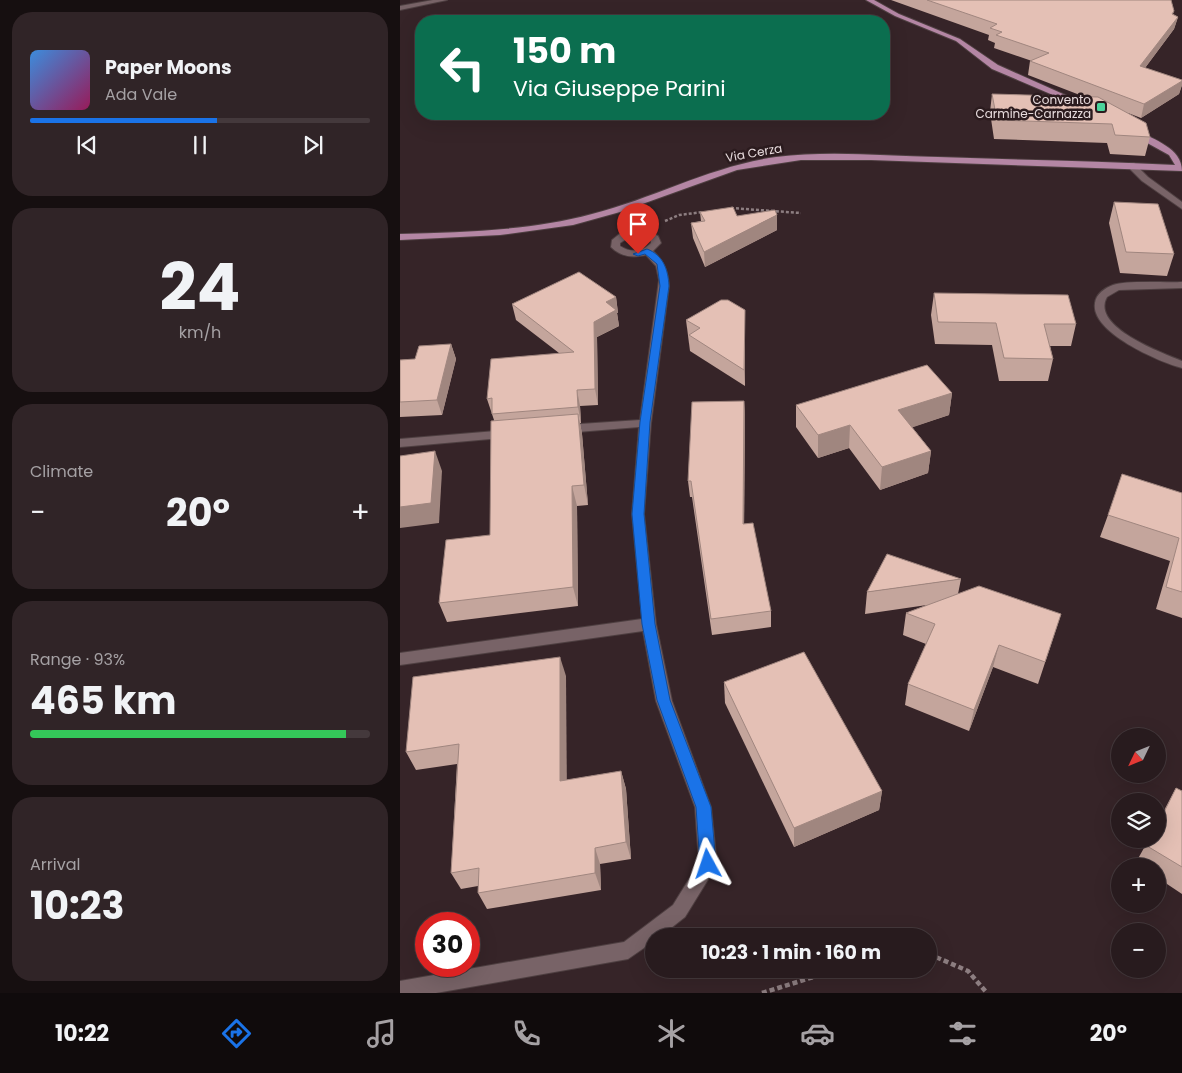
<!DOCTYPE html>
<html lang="en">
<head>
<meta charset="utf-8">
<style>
	body { margin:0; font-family:Poppins,sans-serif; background:#302427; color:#f1f3f6; height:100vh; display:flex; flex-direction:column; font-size:19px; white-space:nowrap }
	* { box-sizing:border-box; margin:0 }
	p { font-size:16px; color:#a5a1a4 }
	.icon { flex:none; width:28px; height:28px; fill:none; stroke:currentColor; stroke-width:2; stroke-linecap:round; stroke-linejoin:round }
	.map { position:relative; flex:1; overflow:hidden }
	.drawer { display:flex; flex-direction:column; gap:12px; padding:12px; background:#160f10; width:400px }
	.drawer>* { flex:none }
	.top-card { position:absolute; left:15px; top:15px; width:475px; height:105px; border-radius:20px; box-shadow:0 5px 20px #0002,0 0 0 1px #44393c; background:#0b6e4f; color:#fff; overflow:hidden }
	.needle { width:32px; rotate:227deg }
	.buttons { position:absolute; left:711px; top:728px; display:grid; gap:10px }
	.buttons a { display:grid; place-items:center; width:55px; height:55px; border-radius:50%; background:#281b1e; box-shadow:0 5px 20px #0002,0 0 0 1px #44393c; font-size:25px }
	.speed { position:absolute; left:15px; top:912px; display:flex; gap:10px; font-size:25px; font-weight:700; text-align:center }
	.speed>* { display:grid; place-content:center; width:65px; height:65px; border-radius:50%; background:#281b1e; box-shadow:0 5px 20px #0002,0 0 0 1px #44393c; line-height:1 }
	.speed .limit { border:8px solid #d22; background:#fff; color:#111 }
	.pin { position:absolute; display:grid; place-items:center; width:42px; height:42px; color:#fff; margin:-51px -21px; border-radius:50% 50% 50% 0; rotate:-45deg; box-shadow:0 0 5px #0007 }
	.pin .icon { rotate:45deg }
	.me { position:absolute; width:55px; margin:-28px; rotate:355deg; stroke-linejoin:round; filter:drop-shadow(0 0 4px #0008) }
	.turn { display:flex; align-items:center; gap:18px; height:105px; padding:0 15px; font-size:22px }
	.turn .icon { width:65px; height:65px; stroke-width:2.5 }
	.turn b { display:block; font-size:35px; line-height:42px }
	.big { font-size:38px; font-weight:700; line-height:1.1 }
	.drawer .card { flex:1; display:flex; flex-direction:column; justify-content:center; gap:8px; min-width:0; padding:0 18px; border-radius:20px; background:#302427 }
	.drawer .dial { align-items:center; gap:0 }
	.dial b { font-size:65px; line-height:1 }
	.song { display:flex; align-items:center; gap:15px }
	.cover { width:60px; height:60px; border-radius:8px; background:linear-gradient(135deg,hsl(210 70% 55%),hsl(330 70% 35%)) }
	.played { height:5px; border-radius:2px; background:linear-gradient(90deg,#1a73e8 55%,#44393c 55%) }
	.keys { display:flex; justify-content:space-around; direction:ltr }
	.heat { display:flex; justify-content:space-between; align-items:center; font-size:28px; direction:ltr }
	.charge { height:8px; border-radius:4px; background:linear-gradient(90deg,#34c759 93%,#44393c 0) }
	.trip { position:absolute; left:245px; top:928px; width:292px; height:50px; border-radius:25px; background:#281b1e; box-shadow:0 5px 20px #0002,0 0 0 1px #44393c; font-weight:700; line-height:50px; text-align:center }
	.dock { display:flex; height:80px; justify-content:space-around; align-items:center; background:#100b0c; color:#a5a1a4 }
	.dock .icon { width:35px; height:35px }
	.dock .active { color:#1a73e8 }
	.dock b { font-size:22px; color:#f1f3f6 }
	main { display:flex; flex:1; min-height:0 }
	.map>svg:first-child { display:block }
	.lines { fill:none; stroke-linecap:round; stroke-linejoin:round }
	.minor-casing { stroke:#4e3f41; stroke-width:2 }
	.major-casing { stroke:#4e3f41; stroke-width:2 }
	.path-far1 { stroke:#8d7e81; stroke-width:2.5; stroke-dasharray:3 2; stroke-linecap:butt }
	.path { stroke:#8d7e81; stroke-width:4.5; stroke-dasharray:5 3; stroke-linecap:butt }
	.minor { fill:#786367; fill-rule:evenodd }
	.major { fill:#b486a4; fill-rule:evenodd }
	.wall { fill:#c4a59c }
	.shaded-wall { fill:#a0867f }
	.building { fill:#e4c0b5; stroke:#a0867f }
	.route { fill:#1a73e8; stroke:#114b97 }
	.poi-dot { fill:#4bd49b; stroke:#2b1b1e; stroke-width:2 }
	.labels { text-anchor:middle; stroke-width:5; stroke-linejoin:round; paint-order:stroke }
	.far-poi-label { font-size:12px; fill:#e8dcde; stroke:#2b1b1e; text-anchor:end }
	.far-street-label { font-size:12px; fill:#e8dcde; stroke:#2b1b1e }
</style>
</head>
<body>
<main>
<section class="drawer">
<div class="card">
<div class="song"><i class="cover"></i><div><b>Paper Moons</b><p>Ada Vale</p></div></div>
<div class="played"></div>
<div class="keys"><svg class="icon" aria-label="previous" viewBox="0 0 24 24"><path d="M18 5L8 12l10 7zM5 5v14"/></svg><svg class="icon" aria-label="pause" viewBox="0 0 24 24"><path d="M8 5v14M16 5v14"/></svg><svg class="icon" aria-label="next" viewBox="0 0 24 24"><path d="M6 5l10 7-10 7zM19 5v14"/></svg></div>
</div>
<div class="card dial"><b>24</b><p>km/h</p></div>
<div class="card"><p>Climate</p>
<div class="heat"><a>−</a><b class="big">20°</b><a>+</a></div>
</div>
<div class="card"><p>Range · 93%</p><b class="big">465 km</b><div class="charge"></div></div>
<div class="card"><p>Arrival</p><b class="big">10:23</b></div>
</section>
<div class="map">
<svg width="782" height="993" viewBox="0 0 782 993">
	<rect width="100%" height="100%" fill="#362428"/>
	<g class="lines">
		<defs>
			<g id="minor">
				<path d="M33 0H47L0 10V6Z"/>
				<path d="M728 163H734L748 177 782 202V209L742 181 728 167Z"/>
				<path d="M233 229 245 230 258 236 261 243 253 251C264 261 268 271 269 286L251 423 244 514 256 624 272 701 311 807 317 865 285 917 261 936H254V941L228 959 36 993H0V981L224 942 273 905 299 863 295 807 256 701 243 631 0 665V653L242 619 232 514 239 427 165 433 159 429 165 425 240 420 259 280 256 266 246 255C233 258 221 257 211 247L212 240 222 232ZM233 235H240L251 239V243C242 252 231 253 220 246V243Z"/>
				<path d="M782 282V288L719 290 707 297C690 327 763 353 782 361V368C759 362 690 332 695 303 696 294 705 288 713 285 726 280 766 283 782 282Z"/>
				<path d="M108 430 114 434 112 437 0 447V439Z"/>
			</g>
			<g id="major">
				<path d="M466 0H474L499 14 560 39 598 65 681 102 674 104 592 69 556 41 495 16Z"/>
				<path d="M731 130H737C754 140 782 148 782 171L471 160H401L337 170 220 212 173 225 100 235 0 240V234C64 232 129 231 192 214 255 198 311 166 376 157 430 150 485 156 538 157 617 160 696 161 775 165L769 155 731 134Z"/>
			</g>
		</defs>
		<use href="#minor" class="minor-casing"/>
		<use href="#major" class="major-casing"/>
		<g class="path-far1">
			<path d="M331 208 401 213"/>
			<path d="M265 221 279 215 303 212"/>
		</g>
		<g class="path">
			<path d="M529 954 568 971 587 993"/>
			<path d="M362 993 439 969"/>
		</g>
		<use href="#minor" class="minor"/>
		<use href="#major" class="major"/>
	</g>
	<g class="wall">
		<path d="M491 0H771L774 11 773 14 778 17 774 29 745 68 782 80V85L779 94 741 118 728 113 750 137 745 156 710 154 707 143 594 139 590 112 592 94 685 97 628 75 630 61H632L594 48 595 43 588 40 589 35Z"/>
		<path d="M714 202 774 254 767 276 720 273 709 223Z"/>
		<path d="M300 212 337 216 377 230 305 267 293 238 291 223 301 221Z"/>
		<path d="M534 293 676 324 671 346H650L653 359 648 381H599L592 345 535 344 531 315Z"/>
		<path d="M216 297 218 313H217L219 326 197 337 198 405 180 406 181 423H180L182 434 188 505 177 506 178 606 47 622 39 603 90 535 94 420 87 399 159 353 116 320 112 304Z"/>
		<path d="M345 310V386L290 351 286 320Z"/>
		<path d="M51 344 56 359 42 415 0 417V360L15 359Z"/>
		<path d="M552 393 549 415 512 427 531 451 528 473 480 490 449 448 418 458 396 427V405Z"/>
		<path d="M344 401 345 417 344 524 371 611V627L312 635 292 497H290L288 481Z"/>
		<path d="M782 493V618L756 609 770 561 700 537 708 515Z"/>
		<path d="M561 579 558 594 661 614 638 684 593 667 569 731 505 705 508 684 526 644 503 635 506 613 527 605 465 614 467 592Z"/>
		<path d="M166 676V780L221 771 226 789 231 859 200 864 201 890 87 909 78 893V886L61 889 51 873 57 764 16 770 6 752Z"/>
		<path d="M324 682 482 791 479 810 394 847 325 703Z"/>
		<path d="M776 788 782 791V894L758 878V866H738L735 864 749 839H758V822Z"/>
	</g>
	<g class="shaded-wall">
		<path d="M778 17 774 29 736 80 740 66Z"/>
		<path d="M782 81V85L779 94 741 118 744 104Z"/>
		<path d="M377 215V230L305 267 304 252Z"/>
		<path d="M216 297 218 313H217L219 326 197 337 198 405 195 389 194 322 206 302Z"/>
		<path d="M345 310V386L344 370Z"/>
		<path d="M51 344 56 359 42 415 37 400Z"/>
		<path d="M177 390 180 406 181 423 178 407Z"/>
		<path d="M552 393 549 415 496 433 498 410Z"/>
		<path d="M344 401 345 417 344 540 343 524Z"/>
		<path d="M178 414 182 434 188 505 184 485Z"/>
		<path d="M450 425 449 448 418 458V435Z"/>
		<path d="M35 451 42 471 39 523 0 528V507Z"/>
		<path d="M531 451 528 473 480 490 482 467Z"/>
		<path d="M172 486 177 506 178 606 173 587Z"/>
		<path d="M599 645 593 667 569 731 574 710Z"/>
		<path d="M160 657 166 676 167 799 160 781Z"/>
		<path d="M221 771 226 789 231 859 226 842Z"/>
		<path d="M482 791 479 810 394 847V828Z"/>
		<path d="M195 848 200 864 201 890 195 873Z"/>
	</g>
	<g class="building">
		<path d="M527 0H771L774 11 772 14 778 17 740 66 782 80V81L744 104 630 61 649 53 596 35 602 32 590 28 597 24Z"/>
		<path d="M592 94 698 97 746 123 750 137 715 135 712 124 597 120Z"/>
		<path d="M714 202 758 204 774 254 726 252Z"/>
		<path d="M333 207 337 216 375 210 377 215 304 252 291 223 305 221 300 212Z"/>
		<path d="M179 272 216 297 206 302 216 310 194 322 195 389 177 390 178 407 92 414V398L87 399 91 359 174 352 112 304Z"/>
		<path d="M534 293 668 295 676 324H644L653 359 604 358 596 323 538 322Z"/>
		<path d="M321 300H328L345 310 344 370 289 335 300 328 286 320Z"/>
		<path d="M51 344 37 400 0 402V360L15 359 19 346Z"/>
		<path d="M527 365 552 393 498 410 531 451 482 467 450 425 418 435 396 405Z"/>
		<path d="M344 401 343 524 353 523 371 611 311 619 291 481H288L292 402Z"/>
		<path d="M178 414 184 485 172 486 173 587 39 603 46 540 90 535 91 421Z"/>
		<path d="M35 451 31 503 0 507V456Z"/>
		<path d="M722 474 782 493V592L766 587 779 538 708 515Z"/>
		<path d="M487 554 561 579 467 592Z"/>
		<path d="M579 586 661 614 645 662 599 645 574 710 508 684 535 624 506 613Z"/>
		<path d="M404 652 482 791 394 828 324 682Z"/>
		<path d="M160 657V781L221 771 226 842 195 848V873L78 893 79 868 51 873 59 744 6 752 13 677Z"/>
		<path d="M776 788 782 791V867L747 846 750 839H758V824Z"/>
	</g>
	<path class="route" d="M247 249C263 255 268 269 269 286L250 422 244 514 255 624 270 700 311 807 316 864 314 870 308 872 303 870 300 864 296 807 257 700 242 624 232 514 240 422 260 286 257 264 245 254 238 256 233 254Z"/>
	<rect class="poi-dot" x="696" y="102" width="10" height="10" rx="2.5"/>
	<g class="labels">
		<g class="far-poi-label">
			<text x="691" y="104">Convento<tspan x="691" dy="14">Carmine-Carnazza</tspan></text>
		</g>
		<g class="far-street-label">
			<text transform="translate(354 153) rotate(-10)" y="4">Via Cerza</text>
		</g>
	</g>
</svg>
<div class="buttons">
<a><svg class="needle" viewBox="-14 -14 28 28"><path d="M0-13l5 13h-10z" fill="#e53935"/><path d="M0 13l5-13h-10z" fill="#a5a1a4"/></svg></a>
<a><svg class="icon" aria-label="layers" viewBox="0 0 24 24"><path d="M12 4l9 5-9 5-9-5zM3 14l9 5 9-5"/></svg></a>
<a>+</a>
<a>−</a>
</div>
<div class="speed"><div class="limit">30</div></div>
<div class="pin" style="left:238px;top:254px;background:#d93025"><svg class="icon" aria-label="arrive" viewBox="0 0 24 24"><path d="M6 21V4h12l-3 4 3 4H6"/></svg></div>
<svg class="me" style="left:308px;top:864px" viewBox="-20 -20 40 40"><path d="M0-17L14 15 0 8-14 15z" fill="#1a73e8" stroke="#fff" stroke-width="4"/></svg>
<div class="trip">10:23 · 1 min · 160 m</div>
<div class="top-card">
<div class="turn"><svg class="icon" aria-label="left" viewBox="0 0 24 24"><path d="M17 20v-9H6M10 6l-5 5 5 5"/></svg><div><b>150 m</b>Via Giuseppe Parini</div></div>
</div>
</div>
</main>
<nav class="dock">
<b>10:22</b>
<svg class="icon active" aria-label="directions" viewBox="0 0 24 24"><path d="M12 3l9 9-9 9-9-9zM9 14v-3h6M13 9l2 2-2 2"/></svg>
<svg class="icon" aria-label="music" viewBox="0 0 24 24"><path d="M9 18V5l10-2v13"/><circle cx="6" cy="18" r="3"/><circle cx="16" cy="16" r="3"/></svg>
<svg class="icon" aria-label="phone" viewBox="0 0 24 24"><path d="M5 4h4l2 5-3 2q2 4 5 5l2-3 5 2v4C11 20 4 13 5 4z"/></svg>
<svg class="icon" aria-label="climate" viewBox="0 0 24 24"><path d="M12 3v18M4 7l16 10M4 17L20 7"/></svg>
<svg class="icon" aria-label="car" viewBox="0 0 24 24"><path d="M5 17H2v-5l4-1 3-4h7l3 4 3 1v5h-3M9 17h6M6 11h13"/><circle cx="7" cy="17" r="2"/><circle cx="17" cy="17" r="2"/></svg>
<svg class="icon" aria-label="filters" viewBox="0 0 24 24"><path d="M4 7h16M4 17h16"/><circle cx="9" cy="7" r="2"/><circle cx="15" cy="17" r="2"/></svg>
<b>20°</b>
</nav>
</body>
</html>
